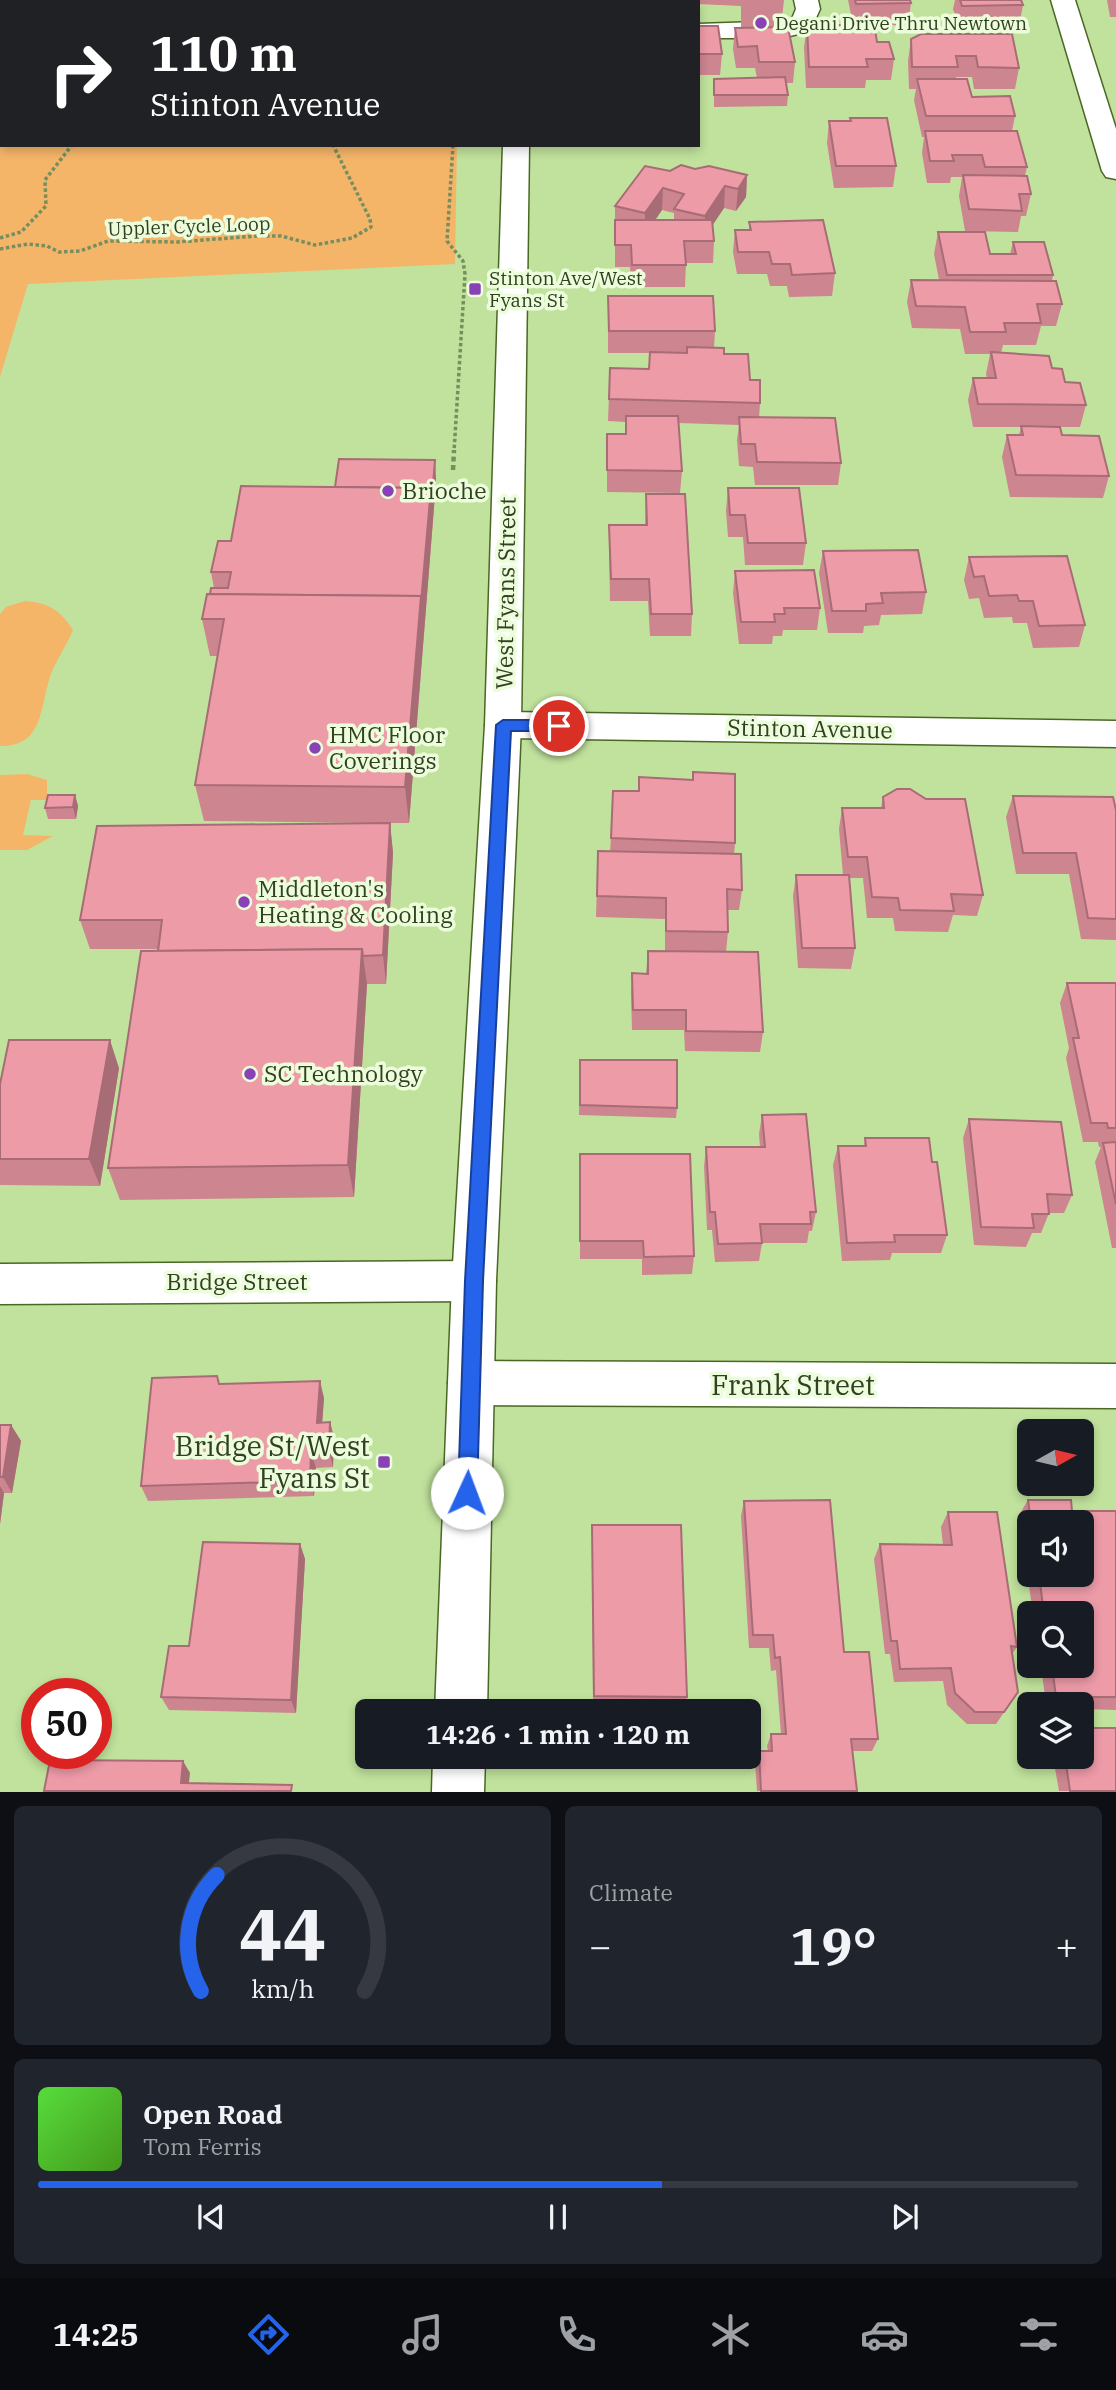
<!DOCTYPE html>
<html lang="en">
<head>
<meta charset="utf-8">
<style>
	body { margin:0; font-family:"IBM Plex Serif",serif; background:#20242c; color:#f1f3f6; height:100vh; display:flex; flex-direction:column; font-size:26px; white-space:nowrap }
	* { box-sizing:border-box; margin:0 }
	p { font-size:23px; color:#9ea1a6 }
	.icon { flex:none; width:38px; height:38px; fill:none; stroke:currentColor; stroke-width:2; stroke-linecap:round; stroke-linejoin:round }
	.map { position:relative; height:1792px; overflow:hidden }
	.side { display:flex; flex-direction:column; gap:14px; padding:14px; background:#0d0f14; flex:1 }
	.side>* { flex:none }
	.guide { position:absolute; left:0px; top:0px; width:700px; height:147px; box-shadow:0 4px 10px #0003; background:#202124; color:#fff; overflow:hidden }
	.needle { width:46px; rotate:82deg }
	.tools { position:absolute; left:1017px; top:1419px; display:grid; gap:14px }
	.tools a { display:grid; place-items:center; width:77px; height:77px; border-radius:10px; background:#171b24; box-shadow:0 4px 10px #0003; font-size:35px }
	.speed { position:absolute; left:21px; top:1678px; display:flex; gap:14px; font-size:35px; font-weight:700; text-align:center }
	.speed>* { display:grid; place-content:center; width:91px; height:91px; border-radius:50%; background:#171b24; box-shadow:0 4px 10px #0003; line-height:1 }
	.speed .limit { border:10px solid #d22; background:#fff; color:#111 }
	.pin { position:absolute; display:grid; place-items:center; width:60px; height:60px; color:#fff; margin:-30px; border:4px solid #fff; border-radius:50%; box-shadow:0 2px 7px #0007 }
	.me { position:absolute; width:77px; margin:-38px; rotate:2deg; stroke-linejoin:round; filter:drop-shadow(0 0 5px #0008) }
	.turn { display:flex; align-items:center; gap:24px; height:147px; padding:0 35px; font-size:32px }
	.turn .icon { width:91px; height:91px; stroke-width:2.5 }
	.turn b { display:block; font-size:49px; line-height:60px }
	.big { font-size:52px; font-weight:700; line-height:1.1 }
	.side .widget { flex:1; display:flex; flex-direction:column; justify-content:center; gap:10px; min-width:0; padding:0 24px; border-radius:10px; background:#20242c }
	.side .dial { align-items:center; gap:0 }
	.dial svg { height:182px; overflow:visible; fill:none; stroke:#363941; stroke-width:7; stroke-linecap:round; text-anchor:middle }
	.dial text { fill:#f1f3f6; stroke:none }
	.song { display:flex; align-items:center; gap:21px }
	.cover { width:84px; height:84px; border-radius:10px; background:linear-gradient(135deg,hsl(110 70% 55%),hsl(100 70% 35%)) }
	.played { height:7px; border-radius:4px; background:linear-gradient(90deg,#2563eb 60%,#363941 60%) }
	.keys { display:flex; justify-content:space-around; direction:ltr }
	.heat { display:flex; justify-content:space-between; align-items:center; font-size:38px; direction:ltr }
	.side .tiles { flex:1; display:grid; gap:14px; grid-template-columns:1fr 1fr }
	.widget:last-child { grid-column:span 2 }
	.trip { position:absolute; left:355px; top:1699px; width:406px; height:70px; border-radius:10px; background:#171b24; box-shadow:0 4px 10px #0003; font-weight:700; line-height:70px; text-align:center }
	.tabs { display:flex; height:112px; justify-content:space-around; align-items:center; background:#090b0e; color:#9ea1a6 }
	.tabs .icon { width:49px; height:49px }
	.tabs .selected { color:#2563eb }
	.tabs b { font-size:32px; color:#f1f3f6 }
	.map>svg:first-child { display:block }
	.green { fill:#f5b569 }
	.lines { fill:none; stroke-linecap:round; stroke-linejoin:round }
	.minor-casing { stroke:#4a6724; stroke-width:3 }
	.major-casing { stroke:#4a6724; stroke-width:3 }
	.path-far1 { stroke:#778e5e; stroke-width:3.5; stroke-dasharray:3.5 2.5; stroke-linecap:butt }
	.path { stroke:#778e5e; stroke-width:4.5; stroke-dasharray:5 3.5; stroke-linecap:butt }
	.minor { fill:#fff; fill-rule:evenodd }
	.major { fill:#fff; fill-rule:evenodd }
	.wall { fill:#cd8590; fill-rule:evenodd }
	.shaded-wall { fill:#a76c76 }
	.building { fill:#ee9ba8; stroke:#a76c76; stroke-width:2 }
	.route { fill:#2563eb; stroke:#184099; stroke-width:2 }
	.poi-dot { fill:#8842b6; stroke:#ebfdda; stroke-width:2.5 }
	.labels { text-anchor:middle; stroke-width:7; stroke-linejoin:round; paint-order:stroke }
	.far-poi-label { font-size:19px; fill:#323f23; stroke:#ebfdda; text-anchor:start }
	.far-street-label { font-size:19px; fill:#323f23; stroke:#ebfdda }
	.poi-label { font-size:23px; fill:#323f23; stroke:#ebfdda; text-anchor:start }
	.street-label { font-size:23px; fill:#323f23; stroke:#ebfdda }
	.near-street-label { font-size:28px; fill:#323f23; stroke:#ebfdda }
	.near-poi-label { font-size:28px; fill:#323f23; stroke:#ebfdda; text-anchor:end }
</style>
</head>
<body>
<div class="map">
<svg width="1116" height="1792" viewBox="0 0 1116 1792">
	<rect width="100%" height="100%" fill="#c0e29c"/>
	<g class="green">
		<path d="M0 0H435L2 2V145H457L455 264 28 284 0 377Z"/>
		<path d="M25 601C49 603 60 610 73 630 67 644 59 656 53 669 39 701 47 747 0 746V614L6 607Z"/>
		<path d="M27 774 47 780V800H31L23 835 53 836 27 850H0V775Z"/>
	</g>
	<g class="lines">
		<defs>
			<g id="minor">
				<path d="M630 0H654L655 2H631Z"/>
				<path d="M794 0H818L820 9 810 31 782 38H698V24L791 21 796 9Z"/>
				<path d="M1051 0H1075L1116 129V179L1106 177 1102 171Z"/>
				<path d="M503 712 1116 721V747L503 738 490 734 485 725 490 716Z"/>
				<path d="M474 1261 490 1267 496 1281 490 1295 474 1301 0 1304V1264Z"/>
				<path d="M471 1361 1116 1364V1408L471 1405 455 1398 448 1383 455 1368Z"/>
			</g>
			<g id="major">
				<path d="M478 0H502L503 2H479Z"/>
				<rect x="508" y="0" width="24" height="2"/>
				<path d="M503 145H529L521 725 496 1281 487 1712H435L452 1281 485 725Z"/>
				<path d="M433 1757H485L484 1792H432Z"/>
			</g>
		</defs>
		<use href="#minor" class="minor-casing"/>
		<use href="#major" class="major-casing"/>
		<g class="path-far1">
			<path d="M211 2H255"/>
			<path d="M453 145 447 241 463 261 465 274 454 452"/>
			<path d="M0 238 21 232 46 206 45 180 72 145"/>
			<path d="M0 249 28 244 47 246 59 252 80 251 108 241 177 242 257 236H281L315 245 352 238 371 227 370 219 333 145"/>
		</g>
		<path class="path" d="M453 470 454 450"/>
		<use href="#minor" class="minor"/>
		<use href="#major" class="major"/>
	</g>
	<g class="wall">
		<path d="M663 0H784L781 27 795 62 793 83H786L788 95 787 106 714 107V79L757 78 755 68H736L733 49 735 28 741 27V6L698 4V2H663Z"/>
		<path d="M848 0H910L911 3 908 25H874L877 42 894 59 891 80H866L865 88H806L804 47 807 26 853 24Z"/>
		<path d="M955 0H1022L1023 5 1019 26 959 27 953 9Z"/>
		<path d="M1107 0H1116V17H1110Z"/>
		<path d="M698 26 722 54 720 75H698Z"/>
		<path d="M911 39 1019 68 1015 89H974L972 77H956V79L972 97 1015 116 1012 131 1027 167 1025 176 1031 194 1026 216H1021L1018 232 965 231 959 196 962 177H951L950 183H927L922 153 924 137H922L914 100 916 89H909L908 61Z"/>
		<path d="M850 118 896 166 893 187 834 188 827 143 829 121H850Z"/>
		<path d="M695 169 747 175 746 197 736 211 724 208 713 224 714 241 713 263H686L685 287H631L630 267H615V206L670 171ZM662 210 674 213V220H655Z"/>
		<path d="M749 222 835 273 832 296 789 297 787 286H770L767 274H737L733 252 735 230H749Z"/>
		<path d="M938 232 990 254H1010L1013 242 1053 275 1052 281 1062 304 1056 326H1041L1036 345H1003L1001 353 1052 368 1086 405 1080 427H1060L1062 435 1109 476 1103 498 1010 497 1002 457 1007 435H1019L1021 427H973L968 400 973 378H987L986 374 990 354H965L960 329 912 328 907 302 911 280H939L934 254Z"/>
		<path d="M608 296 715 331 714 348 724 354 750 380 760 403 759 418 841 463 838 485H755L753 467 739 466 737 440 739 425 679 423 682 471 680 493 607 492V434H625V422L608 421 610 368 649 369 650 353H608Z"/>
		<path d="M435 460 436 482 409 823H390L393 853 386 984H367L354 1197 120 1200 108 1168 158 949H90L80 920 373 823 204 821 195 785 218 656H210L202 619 210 594 214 588 211 572 231 541 335 487Z"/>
		<path d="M728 488 806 543 803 565H745L743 537H728L726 511Z"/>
		<path d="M646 494 692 614 691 636H650L648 601H610L609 547V525H645Z"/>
		<path d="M823 551 926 592 922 614 881 615 879 625 864 626 863 633H828L819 573Z"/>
		<path d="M969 557 1085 625 1079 647 1033 648 1027 623H1013L1012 617 984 618 979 598 969 599 964 580Z"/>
		<path d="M735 571 820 608 817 630H783L782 636H773L772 644H739L733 593Z"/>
		<path d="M693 772 735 843 734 854 742 890 739 910H728V932L726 952 763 1032 760 1052 685 1051 684 1030H632L631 994 632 973 646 974 648 951H665V919L596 917 598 851 610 852 611 838 639 791 692 779Z"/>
		<path d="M75 795 78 806 76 819H48L45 808Z"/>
		<path d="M1013 796 1116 810V940L1081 939 1069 874H1016L1006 817Z"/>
		<path d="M883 797 983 895 977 916 953 915 948 932 895 931 893 918H867L863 878H849L855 948 851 969 798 968 793 896 796 875H843L839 829 842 808H881Z"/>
		<path d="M1067 983H1116V1248H1112L1095 1162 1101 1147H1099L1098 1142H1083L1066 1058 1069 1048 1060 1003Z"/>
		<path d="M580 1060 677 1108 676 1118 579 1115Z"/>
		<path d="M119 1068 100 1186 0 1185V1159Z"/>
		<path d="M762 1115 816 1212 812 1231H809L807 1243H762L759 1261 715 1262 712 1230H707L704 1166 706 1147H760L759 1134Z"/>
		<path d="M969 1119 1072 1195 1064 1213H1049L1041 1233H1032L1026 1247 974 1245 963 1138Z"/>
		<path d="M865 1138 932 1162 947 1235 941 1253H892L890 1260 842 1261 833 1165 838 1146H864Z"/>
		<path d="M580 1154 694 1256 692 1274 642 1275V1259H580Z"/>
		<path d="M220 1384 324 1398 322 1422H330L334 1438 333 1467 316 1468 314 1496 148 1501 141 1486Z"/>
		<path d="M0 1425H11L21 1441 12 1493H4L0 1524Z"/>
		<path d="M1028 1500 1072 1511H1116V1710L1082 1709V1704H1046L1041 1666H1082V1614H1033L1019 1515ZM1029 1522H1082V1575H1029Z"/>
		<path d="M744 1501 844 1652 878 1739 872 1751H852L857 1791H757L755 1762 759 1751H768L767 1746 771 1734H781L776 1670 771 1671 769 1648H749L741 1516Z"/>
		<path d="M948 1512 1017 1647 1012 1654 1018 1692 996 1724H967L947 1705 943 1681 894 1682 890 1654H885L874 1559 880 1544 943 1545 941 1527Z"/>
		<path d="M592 1525 687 1697 685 1710 593 1709Z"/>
		<path d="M300 1544 305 1559 296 1713 169 1710 161 1697 189 1646Z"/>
		<path d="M1053 1757H1082L1116 1791H1059Z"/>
	</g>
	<g class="shaded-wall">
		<path d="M747 175 746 197 736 211 738 189Z"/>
		<path d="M725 186 724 208 704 238 705 216Z"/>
		<path d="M663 188 662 210 645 235V213Z"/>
		<path d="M435 460 436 482 409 823 405 787 421 596 431 488Z"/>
		<path d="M75 795 78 806 76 819 73 807Z"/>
		<path d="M390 823 393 853 386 984 383 955Z"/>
		<path d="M362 949 367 984 354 1197 348 1165Z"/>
		<path d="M110 1040 119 1068 100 1186 89 1159Z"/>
		<path d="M320 1381 324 1398 321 1439 317 1423Z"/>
		<path d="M330 1422 334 1438 333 1467 329 1451Z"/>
		<path d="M11 1425 21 1441 12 1493 3 1477Z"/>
		<path d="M311 1452 316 1468 314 1496 310 1481Z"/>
		<path d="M0 1486 4 1493 0 1524Z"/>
		<path d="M300 1544 305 1559 296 1713 291 1700Z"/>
		<path d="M183 1761 190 1773 188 1791 181 1783Z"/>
	</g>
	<g class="building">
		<path d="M855 0H910L911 3 856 4Z"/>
		<path d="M960 0H1021L1023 5 962 6Z"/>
		<path d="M874 24 877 42H889L894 59H866L868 67H809L807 26Z"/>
		<path d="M698 26H718L722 54H698Z"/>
		<path d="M788 27 795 62H759L757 46 738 47 735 28Z"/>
		<path d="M921 34H1012L1019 68 978 67 976 56H956L958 67H912L911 39Z"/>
		<path d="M785 77 788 95H714V79Z"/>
		<path d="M917 79H967L972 97 1010 96 1015 116H926Z"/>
		<path d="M850 118H887L896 166H836L829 121H851Z"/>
		<path d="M925 131H1017L1027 167H985L982 155H952L954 161H930Z"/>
		<path d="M681 165 695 169 709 166 747 175 738 189 725 186 705 216 674 209 684 194 663 188 645 213 615 206 645 166 670 171Z"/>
		<path d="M963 175 1027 176 1031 194H1019L1022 211 969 209Z"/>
		<path d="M615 220H712L714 241H684L686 265H632L631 245H615Z"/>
		<path d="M823 220 835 273 792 275 790 264H772L769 252H738L735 230H751L749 222Z"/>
		<path d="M938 232H985L990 254H1016L1013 242H1044L1053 275H947Z"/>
		<path d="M911 280 1056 281 1062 304H1037L1041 323H1004L1006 332H970L965 307 916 306Z"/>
		<path d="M608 296H713L715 331H609Z"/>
		<path d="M687 347 724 348V354H748L750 380H760V403L609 399 610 368 649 369 650 352 687 353Z"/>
		<path d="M991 352 1049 356 1052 368 1062 369 1065 382 1080 383 1086 405 978 404 973 378H996Z"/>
		<path d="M626 416H678L682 471 607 470V434H626Z"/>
		<path d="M739 417 835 418 841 463 757 462 755 444H741Z"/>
		<path d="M1021 426 1060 427 1062 435 1099 436 1109 476 1016 475 1007 435H1023Z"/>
		<path d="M339 459 435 460 432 497 431 488 335 487Z"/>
		<path d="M241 486 431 488 421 603V596L210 594 211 588H228L231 572H211L218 541H231Z"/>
		<path d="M728 488H799L806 543H748L745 515H730Z"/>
		<path d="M646 494H685L692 614H651L649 579H611L609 525H647Z"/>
		<path d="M918 550 926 592 881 593 883 603 866 604V611H832L823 551Z"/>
		<path d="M1067 556 1085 625 1039 626 1033 601H1019L1017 595 989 596 984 576 974 577 969 557Z"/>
		<path d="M814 570 820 608H784L785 614H774L775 622H741L735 571Z"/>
		<path d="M207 594 421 596 405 787 195 785 224 619H202Z"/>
		<path d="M693 772 735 774V843L611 838 613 791H639V777L693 780Z"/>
		<path d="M897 789H910L926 799H965L983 895 951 894 954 911 900 910 898 898 872 897 867 857H848L842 808H884L883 797Z"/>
		<path d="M48 795H75L73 807 45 808Z"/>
		<path d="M1013 796 1113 797 1116 810V919L1088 918 1076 853H1023Z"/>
		<path d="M390 823 383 955 363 956 362 949 158 951 162 920H80L97 826Z"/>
		<path d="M598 851 741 854 742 890 727 889 728 932 666 931V898L597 896Z"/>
		<path d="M796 875H849L855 948H802Z"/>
		<path d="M362 949 348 1165 108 1168 141 951Z"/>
		<path d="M648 951 758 952 763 1032 686 1031V1010H633L632 973 648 974Z"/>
		<path d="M1067 983H1116V1128H1108L1107 1123H1091L1073 1038H1079Z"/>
		<path d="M9 1040H110L89 1159H0V1084Z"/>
		<path d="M580 1060H677V1108L580 1105Z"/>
		<path d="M806 1114 816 1212H810L811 1224H760L762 1243 718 1244 715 1212H710L706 1147H765L762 1115Z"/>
		<path d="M969 1119 1061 1122 1072 1195 1047 1194 1049 1214H1032L1034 1228 981 1227Z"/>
		<path d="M865 1138H929L932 1162H937L947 1235H894L895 1242 847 1243 838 1146H866Z"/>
		<path d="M1116 1142V1204L1103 1143Z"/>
		<path d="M580 1154H690L694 1256 644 1257 643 1241H580Z"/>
		<path d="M217 1376 219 1384 320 1381 317 1423 330 1422 329 1451 311 1452 310 1481 141 1486 152 1378Z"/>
		<path d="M0 1425H11L3 1477H0Z"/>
		<path d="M830 1500 844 1652H869L878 1739H851L857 1791H761L759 1751H772L771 1734H786L780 1657 775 1658 773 1635H753L744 1501Z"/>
		<path d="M1028 1500H1071L1072 1511H1116V1697H1056L1052 1666H1082V1614H1044L1039 1575H1082V1522H1031Z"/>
		<path d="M948 1512H997L1017 1647 1011 1646 1018 1692 1004 1712H975L955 1693 951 1668 900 1669 897 1641H891L880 1544 952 1545Z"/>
		<path d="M592 1525H681L687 1697 594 1696Z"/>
		<path d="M203 1542 300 1544 291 1700 161 1697 169 1646H189Z"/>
		<path d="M1082 1728H1116V1791H1070L1065 1757H1082Z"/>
		<path d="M50 1760 183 1761 181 1783 292 1785 291 1791H44Z"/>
	</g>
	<path class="route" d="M503 720H559L567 726 559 731H511L483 1281 477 1493 474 1499 467 1502 460 1499 458 1493 465 1281 496 725Z"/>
	<g class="poi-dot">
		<circle cx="761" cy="23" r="7"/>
		<rect x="468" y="282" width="14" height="14" rx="3.5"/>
		<circle cx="388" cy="491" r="7"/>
		<circle cx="315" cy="748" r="7"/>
		<circle cx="244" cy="902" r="7"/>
		<circle cx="250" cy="1074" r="7"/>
		<rect x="377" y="1455" width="14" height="14" rx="3.5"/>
	</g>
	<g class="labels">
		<g class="far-poi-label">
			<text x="775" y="30">Degani Drive Thru Newtown</text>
			<text x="489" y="285">Stinton Ave/West<tspan x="489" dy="22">Fyans St</tspan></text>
		</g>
		<g class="far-street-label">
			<text transform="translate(189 226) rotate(-2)" y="7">Uppler Cycle Loop</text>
		</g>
		<g class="poi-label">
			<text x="402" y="499">Brioche</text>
			<text x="329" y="743">HMC Floor<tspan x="329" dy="26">Coverings</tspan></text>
			<text x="258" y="897">Middleton's<tspan x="258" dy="26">Heating &amp; Cooling</tspan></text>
			<text x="264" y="1082">SC Technology</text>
		</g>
		<g class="street-label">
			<text transform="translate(506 593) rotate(-89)" y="8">West Fyans Street</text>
			<text transform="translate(810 729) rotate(1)" y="8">Stinton Avenue</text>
			<text x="237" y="1290">Bridge Street</text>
		</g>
		<g class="near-street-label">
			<text x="793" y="1395">Frank Street</text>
		</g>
		<g class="near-poi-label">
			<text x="370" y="1456">Bridge St/West<tspan x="370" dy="32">Fyans St</tspan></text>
		</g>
	</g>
</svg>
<div class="tools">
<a><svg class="needle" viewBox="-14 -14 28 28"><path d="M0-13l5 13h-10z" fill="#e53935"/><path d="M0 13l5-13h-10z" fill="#9ea1a6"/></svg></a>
<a><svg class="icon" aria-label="sound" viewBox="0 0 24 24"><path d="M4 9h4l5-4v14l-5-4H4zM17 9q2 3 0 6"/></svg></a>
<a><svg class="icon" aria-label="search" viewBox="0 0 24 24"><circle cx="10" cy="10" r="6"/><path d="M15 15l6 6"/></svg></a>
<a><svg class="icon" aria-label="layers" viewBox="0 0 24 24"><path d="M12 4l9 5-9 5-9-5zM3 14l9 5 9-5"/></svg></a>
</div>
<div class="speed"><div class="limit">50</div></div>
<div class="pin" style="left:559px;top:726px;background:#d93025"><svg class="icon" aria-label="arrive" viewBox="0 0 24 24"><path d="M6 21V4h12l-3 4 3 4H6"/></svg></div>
<svg class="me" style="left:467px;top:1493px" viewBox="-20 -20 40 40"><circle r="19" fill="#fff"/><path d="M0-13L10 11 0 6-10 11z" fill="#2563eb"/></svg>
<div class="trip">14:26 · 1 min · 120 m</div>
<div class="guide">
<div class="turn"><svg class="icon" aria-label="right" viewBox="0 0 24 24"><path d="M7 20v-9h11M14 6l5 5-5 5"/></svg><div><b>110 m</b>Stinton Avenue</div></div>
</div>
</div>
<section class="side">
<div class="tiles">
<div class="widget dial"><svg viewBox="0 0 100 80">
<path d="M14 69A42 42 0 1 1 86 69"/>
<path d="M14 69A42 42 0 0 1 21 18" stroke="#2563eb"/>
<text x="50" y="56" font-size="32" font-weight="700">44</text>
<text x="50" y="72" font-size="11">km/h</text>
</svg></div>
<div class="widget"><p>Climate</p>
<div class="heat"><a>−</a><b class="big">19°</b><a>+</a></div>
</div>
<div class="widget">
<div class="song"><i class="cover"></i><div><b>Open Road</b><p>Tom Ferris</p></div></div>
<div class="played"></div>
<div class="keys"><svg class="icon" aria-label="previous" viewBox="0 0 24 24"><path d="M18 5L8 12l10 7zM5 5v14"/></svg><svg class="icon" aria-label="pause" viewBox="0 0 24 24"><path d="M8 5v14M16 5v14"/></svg><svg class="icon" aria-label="next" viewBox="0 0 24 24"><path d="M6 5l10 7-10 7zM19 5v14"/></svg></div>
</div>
</div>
</section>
<nav class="tabs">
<b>14:25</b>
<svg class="icon selected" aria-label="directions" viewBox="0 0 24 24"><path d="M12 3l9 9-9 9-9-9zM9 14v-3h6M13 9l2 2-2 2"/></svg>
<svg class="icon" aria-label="music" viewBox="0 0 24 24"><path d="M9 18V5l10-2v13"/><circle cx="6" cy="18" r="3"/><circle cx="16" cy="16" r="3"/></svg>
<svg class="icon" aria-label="phone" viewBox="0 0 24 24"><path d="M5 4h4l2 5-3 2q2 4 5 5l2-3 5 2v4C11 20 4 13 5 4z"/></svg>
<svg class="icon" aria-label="climate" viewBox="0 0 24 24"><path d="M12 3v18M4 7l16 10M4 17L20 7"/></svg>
<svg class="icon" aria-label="car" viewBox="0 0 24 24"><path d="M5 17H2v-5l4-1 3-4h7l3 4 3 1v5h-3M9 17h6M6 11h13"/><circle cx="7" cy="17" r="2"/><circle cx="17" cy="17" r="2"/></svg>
<svg class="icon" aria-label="filters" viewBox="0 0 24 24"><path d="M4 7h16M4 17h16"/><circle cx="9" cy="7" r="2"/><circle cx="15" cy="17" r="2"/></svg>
</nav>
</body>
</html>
